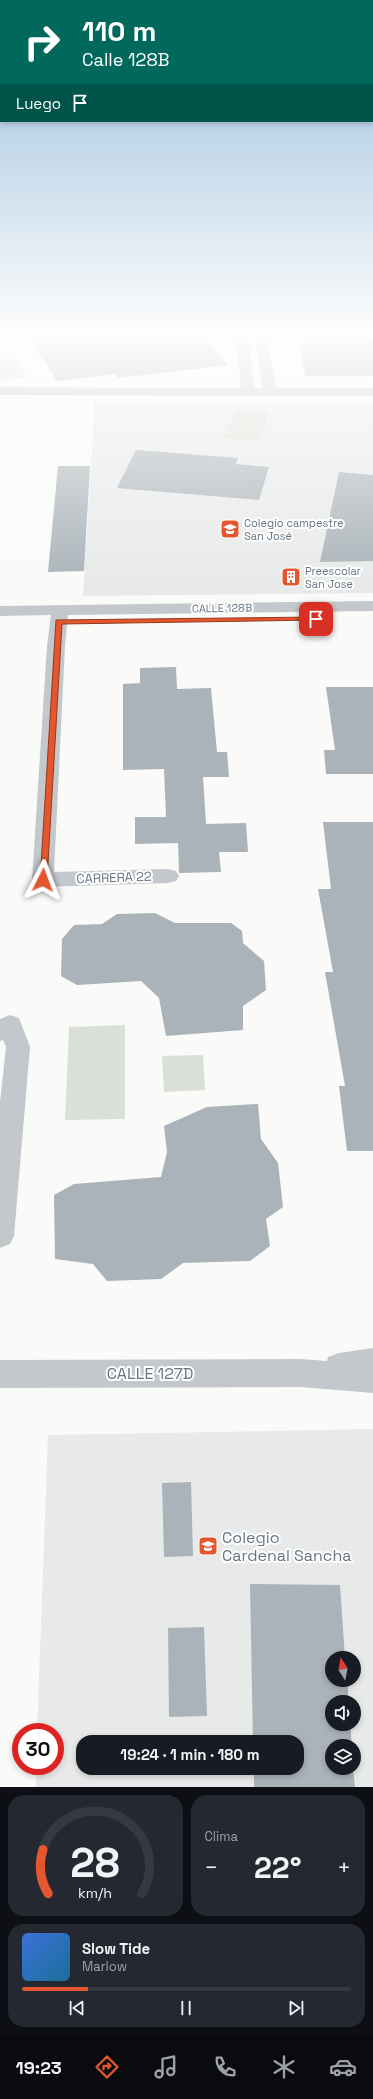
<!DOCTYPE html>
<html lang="es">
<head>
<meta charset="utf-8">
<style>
	body { margin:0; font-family:"Space Grotesk",sans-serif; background:#242831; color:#f1f3f6; height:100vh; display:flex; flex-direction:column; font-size:15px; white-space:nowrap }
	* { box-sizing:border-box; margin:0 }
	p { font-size:13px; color:#9ea1a6 }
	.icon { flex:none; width:22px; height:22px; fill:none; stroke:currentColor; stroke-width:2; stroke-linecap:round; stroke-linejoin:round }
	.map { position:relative; height:1787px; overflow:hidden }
	.panel { display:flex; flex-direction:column; gap:8px; padding:8px; background:#0d0f14; flex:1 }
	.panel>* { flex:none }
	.banner { position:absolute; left:0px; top:0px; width:373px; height:122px; box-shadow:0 2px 6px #0003; background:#00695c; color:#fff; overflow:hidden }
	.needle { width:26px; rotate:349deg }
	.fabs { position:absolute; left:325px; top:1651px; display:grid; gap:8px }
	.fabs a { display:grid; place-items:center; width:36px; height:36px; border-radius:50%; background:#171b24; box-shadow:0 2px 6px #0003; font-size:20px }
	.speed { position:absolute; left:12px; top:1723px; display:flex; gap:8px; font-size:20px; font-weight:700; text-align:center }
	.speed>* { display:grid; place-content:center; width:52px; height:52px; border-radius:50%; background:#171b24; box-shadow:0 2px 6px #0003; line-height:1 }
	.speed .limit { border:6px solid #d22; background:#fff; color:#111 }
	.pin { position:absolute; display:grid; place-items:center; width:34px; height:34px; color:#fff; margin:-17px; border-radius:8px; box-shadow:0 2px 6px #0006 }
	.me { position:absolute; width:44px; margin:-22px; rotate:3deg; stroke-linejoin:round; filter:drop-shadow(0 0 3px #0008) }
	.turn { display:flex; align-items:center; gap:14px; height:84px; padding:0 16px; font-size:18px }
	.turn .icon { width:52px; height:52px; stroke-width:2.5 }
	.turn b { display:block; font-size:28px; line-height:34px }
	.then { display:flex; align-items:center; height:38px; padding:0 16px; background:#0003; gap:8px; font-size:15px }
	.big { font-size:30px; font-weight:600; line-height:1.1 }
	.panel .widget { flex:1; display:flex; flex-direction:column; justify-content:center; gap:6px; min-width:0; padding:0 14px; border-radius:16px; background:#242831 }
	.panel .dial { align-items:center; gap:0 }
	.dial svg { height:104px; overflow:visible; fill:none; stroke:#363941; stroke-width:7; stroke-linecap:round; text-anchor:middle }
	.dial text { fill:#f1f3f6; stroke:none }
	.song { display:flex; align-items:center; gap:12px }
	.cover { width:48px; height:48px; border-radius:6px; background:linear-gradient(135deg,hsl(220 70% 55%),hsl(200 70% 35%)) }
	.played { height:4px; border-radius:2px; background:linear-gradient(90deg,#e4572e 20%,#363941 20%) }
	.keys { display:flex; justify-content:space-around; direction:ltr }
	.heat { display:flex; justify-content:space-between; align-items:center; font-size:22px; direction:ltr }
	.panel .tiles { flex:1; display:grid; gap:8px; grid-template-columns:1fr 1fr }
	.widget:last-child { grid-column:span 2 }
	.trip { position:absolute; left:76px; top:1735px; width:228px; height:40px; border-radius:16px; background:#171b24; box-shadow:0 2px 6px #0003; font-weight:600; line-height:40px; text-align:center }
	.dock { display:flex; height:64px; justify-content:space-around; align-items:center; background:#090b0e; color:#9ea1a6 }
	.dock .icon { width:28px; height:28px }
	.dock .current { color:#e4572e }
	.dock b { font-size:18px; color:#f1f3f6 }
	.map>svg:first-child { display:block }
	.built { fill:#e8e9e9; fill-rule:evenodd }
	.green { fill:#dadfd7 }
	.building { fill:#aab3b9 }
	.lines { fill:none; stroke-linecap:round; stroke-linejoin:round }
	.street { fill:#c3c8cc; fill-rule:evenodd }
	.route { fill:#e4572e; stroke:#94391e }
	.labels { text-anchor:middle; stroke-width:4; stroke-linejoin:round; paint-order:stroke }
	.far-poi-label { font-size:11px; fill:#657683; stroke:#fff; text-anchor:start }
	.far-street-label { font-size:11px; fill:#657683; stroke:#fff }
	.street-label { font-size:13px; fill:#657683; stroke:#fff }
	.near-street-label { font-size:16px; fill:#657683; stroke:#fff }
	.near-poi-label { font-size:16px; fill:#657683; stroke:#fff; text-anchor:start }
</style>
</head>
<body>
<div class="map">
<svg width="373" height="1787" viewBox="0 0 373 1787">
	<rect width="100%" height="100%" fill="#fafaf8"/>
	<g class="built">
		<path d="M95 401H373V593L83 596Z"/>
		<path d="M373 1429V1787H36V1766H55V1732H37L48 1435ZM332 1658H354V1680H332ZM332 1702H354V1724H332ZM83 1742H297V1768H83ZM332 1746H354V1768H332Z"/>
	</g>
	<g class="green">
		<path d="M12 352 27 377 0 381V354Z"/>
		<path d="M235 410 269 412 259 441 224 438Z"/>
		<path d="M125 1025V1119L65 1120 69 1027Z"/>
		<path d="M203 1055 205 1090 164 1092 162 1056Z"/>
	</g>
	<g class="building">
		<path d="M26 334H202L228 365 118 378 115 374 57 381Z"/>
		<path d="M300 342H373V376H305Z"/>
		<path d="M136 450 238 458 236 464 269 467 259 500 117 488Z"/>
		<path d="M58 466H90L84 571 48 572Z"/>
		<path d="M339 472 373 475V561L320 562Z"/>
		<path d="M176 667 177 689 211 688 217 752H227L229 777H203L206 824 246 823 248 852H219L221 872 179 873 178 843 135 844V817H166L164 769 123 770V684L140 683V668Z"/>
		<path d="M326 687H373V774H326L324 750H335Z"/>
		<path d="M323 822H373V1151H347L339 1086H345L325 972H333L318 889H331Z"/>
		<path d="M155 913 175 923H231L242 931 243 943 264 961 266 990 243 1006V1030L166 1036 159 998 141 981 77 985 61 976 62 939 74 925 102 924 117 914Z"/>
		<path d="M258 1104 261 1139 278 1163 283 1207 266 1219 270 1246 250 1261 183 1263 161 1279 107 1281 93 1264 55 1259 54 1195 74 1184 161 1177 167 1152 164 1126 207 1107Z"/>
		<path d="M191 1482 193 1556 164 1557 162 1483Z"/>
		<path d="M250 1584 340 1585 345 1658H332V1680H347L349 1702H332V1724H350L352 1746H332V1768H353L355 1787H254V1768H297V1742H253Z"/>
		<path d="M204 1627 207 1716 169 1717 168 1628Z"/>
	</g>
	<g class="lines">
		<g class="street">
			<path d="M236 334H248L254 388H263L254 334H266L276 388H373V396L0 395V387L241 388Z"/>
			<path d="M373 601V611L68 615 65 646 54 872 168 869 176 871 179 876 176 881 168 883 43 887 35 885 32 880 47 646 51 615 0 616V606Z"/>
			<path d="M10 1015 19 1018 30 1047 14 1236 10 1244 0 1248V1102L6 1047 3 1040 0 1041V1019Z"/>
			<path d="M373 1348V1393L300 1387 0 1388V1360L300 1359 327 1361 328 1357 339 1353Z"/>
		</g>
	</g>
	<linearGradient id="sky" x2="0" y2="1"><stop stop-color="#96bcdc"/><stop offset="0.57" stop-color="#fdfdfc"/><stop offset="1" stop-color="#fdfdfc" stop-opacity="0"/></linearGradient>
	<rect width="373" height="584" fill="url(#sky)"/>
	<path class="route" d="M316 617H319V620L62 624 47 880 43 882H40L56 620Z"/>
	<defs>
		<symbol id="school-square" viewBox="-11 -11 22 22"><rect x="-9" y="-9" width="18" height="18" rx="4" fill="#e4572e" stroke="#fff"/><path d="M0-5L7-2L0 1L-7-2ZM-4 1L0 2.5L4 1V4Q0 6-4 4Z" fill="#fff"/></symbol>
		<symbol id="building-square" viewBox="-11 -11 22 22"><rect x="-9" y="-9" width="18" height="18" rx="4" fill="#e4572e" stroke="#fff"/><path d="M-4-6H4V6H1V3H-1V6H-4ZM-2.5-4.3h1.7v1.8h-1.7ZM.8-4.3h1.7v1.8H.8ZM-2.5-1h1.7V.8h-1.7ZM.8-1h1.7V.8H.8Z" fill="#fff"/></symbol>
	</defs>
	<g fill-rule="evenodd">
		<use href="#school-square" x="219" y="518" width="22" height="22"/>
		<use href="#building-square" x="280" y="566" width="22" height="22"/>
		<use href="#school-square" x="197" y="1535" width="22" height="22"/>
	</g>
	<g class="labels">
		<g class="far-poi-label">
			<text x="244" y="527">Colegio campestre<tspan x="244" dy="13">San José</tspan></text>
			<text x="305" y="575">Preescolar<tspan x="305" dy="13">San Jose</tspan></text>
		</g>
		<g class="far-street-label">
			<text transform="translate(222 608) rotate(-1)" y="4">CALLE 128B</text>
		</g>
		<g class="street-label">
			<text transform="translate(114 877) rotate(-2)" y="5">CARRERA 22</text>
		</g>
		<g class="near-street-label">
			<text x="150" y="1379">CALLE 127D</text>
		</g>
		<g class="near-poi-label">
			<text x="222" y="1543">Colegio<tspan x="222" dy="18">Cardenal Sancha</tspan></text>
		</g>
	</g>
</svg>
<div class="fabs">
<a><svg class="needle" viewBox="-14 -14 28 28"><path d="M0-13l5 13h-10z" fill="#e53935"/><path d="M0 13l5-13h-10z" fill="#9ea1a6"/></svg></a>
<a><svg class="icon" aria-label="sound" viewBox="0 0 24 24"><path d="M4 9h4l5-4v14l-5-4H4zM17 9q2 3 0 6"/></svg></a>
<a><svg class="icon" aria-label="layers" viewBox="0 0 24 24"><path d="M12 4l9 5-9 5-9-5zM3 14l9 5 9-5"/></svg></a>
</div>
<div class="speed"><div class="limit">30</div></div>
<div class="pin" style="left:316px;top:619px;background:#d93025"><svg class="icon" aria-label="arrive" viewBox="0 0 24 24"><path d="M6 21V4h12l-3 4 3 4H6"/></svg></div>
<svg class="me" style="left:43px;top:880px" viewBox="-20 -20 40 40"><path d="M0-17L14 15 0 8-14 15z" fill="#e4572e" stroke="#fff" stroke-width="4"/></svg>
<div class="trip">19:24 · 1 min · 180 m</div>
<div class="banner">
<div class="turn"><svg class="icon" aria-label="right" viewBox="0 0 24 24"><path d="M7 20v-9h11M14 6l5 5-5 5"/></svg><div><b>110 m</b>Calle 128B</div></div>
<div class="then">Luego<svg class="icon" aria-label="arrive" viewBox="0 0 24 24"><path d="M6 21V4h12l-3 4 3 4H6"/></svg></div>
</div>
</div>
<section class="panel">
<div class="tiles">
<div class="widget dial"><svg viewBox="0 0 100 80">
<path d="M14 69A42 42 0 1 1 86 69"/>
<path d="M14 69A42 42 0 0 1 10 35" stroke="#e4572e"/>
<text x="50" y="56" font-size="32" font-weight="700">28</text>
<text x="50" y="72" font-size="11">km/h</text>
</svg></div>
<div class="widget"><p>Clima</p>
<div class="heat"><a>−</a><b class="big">22°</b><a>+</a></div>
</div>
<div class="widget">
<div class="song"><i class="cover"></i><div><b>Slow Tide</b><p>Marlow</p></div></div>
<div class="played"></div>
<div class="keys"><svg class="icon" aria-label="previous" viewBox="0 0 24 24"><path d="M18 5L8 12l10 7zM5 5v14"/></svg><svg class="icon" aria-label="pause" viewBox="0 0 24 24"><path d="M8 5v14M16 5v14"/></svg><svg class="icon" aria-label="next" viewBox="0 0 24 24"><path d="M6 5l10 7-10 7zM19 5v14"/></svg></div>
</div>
</div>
</section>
<nav class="dock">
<b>19:23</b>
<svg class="icon current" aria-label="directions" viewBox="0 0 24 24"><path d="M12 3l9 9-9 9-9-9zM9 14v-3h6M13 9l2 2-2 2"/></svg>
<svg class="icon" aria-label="music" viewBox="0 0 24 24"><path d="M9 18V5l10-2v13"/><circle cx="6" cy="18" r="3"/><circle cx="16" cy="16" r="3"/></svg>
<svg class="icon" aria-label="phone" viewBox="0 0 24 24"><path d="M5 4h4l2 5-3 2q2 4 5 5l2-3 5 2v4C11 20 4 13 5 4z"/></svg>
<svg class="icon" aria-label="climate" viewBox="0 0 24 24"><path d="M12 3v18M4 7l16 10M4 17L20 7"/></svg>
<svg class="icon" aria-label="car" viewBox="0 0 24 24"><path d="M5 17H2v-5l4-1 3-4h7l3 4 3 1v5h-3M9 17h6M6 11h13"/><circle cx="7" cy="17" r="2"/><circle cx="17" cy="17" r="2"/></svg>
</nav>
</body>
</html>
